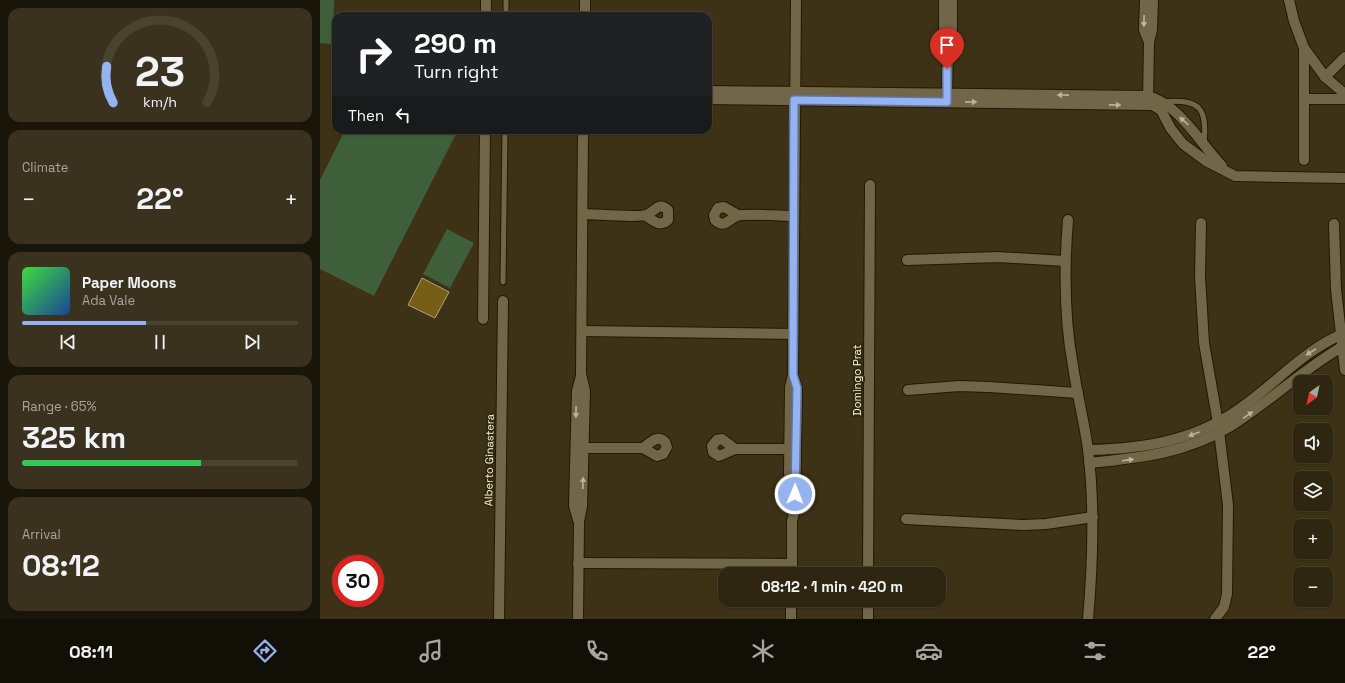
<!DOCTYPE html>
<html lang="en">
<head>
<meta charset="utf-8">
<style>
	body { margin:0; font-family:"Space Grotesk",sans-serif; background:#3a321e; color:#f1f3f6; height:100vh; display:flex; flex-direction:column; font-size:15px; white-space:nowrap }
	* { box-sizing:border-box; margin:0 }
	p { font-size:13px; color:#a7a59f }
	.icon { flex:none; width:22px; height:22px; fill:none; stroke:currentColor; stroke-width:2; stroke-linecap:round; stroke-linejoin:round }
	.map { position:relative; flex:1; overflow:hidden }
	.side { display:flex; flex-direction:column; gap:8px; padding:8px; background:#191509; width:320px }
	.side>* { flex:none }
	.top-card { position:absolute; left:12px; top:12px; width:380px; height:122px; border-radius:12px; box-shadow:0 1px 3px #0004,0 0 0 1px #494330; background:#202124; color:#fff; overflow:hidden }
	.needle { width:26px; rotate:213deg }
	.buttons { position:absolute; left:973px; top:375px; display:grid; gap:8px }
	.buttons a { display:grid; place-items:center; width:40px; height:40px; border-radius:8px; background:#2e2610; box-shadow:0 1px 3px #0004,0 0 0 1px #494330; font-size:20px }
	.speed { position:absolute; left:12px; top:555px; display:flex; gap:8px; font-size:20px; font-weight:700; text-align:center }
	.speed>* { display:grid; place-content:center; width:52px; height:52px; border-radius:50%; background:#2e2610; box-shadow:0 1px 3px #0004,0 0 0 1px #494330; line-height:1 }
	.speed .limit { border:6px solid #d22; background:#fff; color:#111 }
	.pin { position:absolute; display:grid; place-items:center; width:34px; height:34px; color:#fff; margin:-41px -17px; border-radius:50% 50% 50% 0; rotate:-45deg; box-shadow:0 0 4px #0007 }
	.pin .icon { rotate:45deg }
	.me { position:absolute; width:44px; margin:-22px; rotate:1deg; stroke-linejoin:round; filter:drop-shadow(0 0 3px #0008) }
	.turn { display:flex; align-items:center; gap:14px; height:84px; padding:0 16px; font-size:18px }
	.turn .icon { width:52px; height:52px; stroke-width:2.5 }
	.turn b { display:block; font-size:28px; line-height:34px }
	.then { display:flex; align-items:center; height:38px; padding:0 16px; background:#0003; gap:8px; font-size:15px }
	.big { font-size:30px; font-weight:800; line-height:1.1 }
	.side .widget { flex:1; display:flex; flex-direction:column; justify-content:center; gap:6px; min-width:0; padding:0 14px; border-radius:12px; background:#3a321e }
	.side .dial { align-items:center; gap:0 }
	.dial svg { height:104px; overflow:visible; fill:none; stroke:#494330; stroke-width:7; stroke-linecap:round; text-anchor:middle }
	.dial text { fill:#f1f3f6; stroke:none }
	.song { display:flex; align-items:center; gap:12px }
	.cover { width:48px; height:48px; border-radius:6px; background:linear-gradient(135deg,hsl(120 70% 55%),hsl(220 70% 35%)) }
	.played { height:4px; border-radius:2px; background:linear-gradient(90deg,#95b2f1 45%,#494330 45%) }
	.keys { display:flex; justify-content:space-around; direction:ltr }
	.heat { display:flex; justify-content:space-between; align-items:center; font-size:22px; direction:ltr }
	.charge { height:6px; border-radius:3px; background:linear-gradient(90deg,#34c759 65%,#494330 0) }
	.trip { position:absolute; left:398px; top:567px; width:228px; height:40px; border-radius:12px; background:#2e2610; box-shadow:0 1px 3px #0004,0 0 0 1px #494330; font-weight:800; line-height:40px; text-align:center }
	.tabs { display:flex; height:64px; justify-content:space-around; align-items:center; background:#120f06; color:#a7a59f }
	.tabs .icon { width:28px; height:28px }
	.tabs .selected { color:#95b2f1 }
	.tabs b { font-size:18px; color:#f1f3f6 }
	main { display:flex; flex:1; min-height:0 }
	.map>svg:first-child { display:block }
	.green { fill:#3e5f39 }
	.building { fill:#775e15; stroke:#b0a384 }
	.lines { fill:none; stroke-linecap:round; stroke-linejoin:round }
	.lane-casing { stroke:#231900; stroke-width:7 }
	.street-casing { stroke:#231900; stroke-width:12 }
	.lane { stroke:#726648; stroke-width:5 }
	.street { stroke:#726648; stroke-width:10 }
	.oneway { fill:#bcb39d }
	.route-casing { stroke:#61749d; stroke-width:10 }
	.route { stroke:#95b2f1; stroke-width:7 }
	.labels { text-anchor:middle; stroke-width:4; stroke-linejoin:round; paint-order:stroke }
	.street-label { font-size:11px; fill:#f9f2e2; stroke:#32280b }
</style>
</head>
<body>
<main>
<section class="side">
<div class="widget dial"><svg viewBox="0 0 100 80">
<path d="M14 69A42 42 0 1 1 86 69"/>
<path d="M14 69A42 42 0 0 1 9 41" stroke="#95b2f1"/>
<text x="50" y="56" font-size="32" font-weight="700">23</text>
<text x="50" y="72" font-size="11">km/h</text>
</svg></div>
<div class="widget"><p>Climate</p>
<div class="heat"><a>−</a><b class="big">22°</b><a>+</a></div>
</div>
<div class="widget">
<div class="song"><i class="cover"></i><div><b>Paper Moons</b><p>Ada Vale</p></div></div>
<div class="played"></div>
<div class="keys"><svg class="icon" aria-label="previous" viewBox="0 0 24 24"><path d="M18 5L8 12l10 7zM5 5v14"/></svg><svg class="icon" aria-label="pause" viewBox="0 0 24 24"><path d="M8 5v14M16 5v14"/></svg><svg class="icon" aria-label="next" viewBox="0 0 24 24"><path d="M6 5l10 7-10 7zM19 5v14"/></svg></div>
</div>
<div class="widget"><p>Range · 65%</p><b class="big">325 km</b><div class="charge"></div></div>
<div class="widget"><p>Arrival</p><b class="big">08:12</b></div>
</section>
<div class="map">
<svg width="1025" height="619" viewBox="0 0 1025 619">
	<rect width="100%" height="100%" fill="#3d3216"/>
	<g class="green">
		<path d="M0 0H14L13 44 0 43Z"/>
		<path d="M25 130H138L54 296 0 269V180Z"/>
		<path d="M127 229 154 243 130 288 103 274Z"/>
	</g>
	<path class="building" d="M102 278 129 292 115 318 88 305Z"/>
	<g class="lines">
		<defs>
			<g id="lane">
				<path d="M186 16V0"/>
				<path d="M844 102C882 98 887 110 884 144"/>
				<path d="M183 282 185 130"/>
			</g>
			<g id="street">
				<path d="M624 0V28L627 43"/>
				<path d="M825 0 824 30 829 42"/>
				<path d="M969 0 974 21 984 48"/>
				<path d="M166 16V0"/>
				<path d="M265 16V0"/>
				<path d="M1005 77 1025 57"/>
				<path d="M388 91 828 96C859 104 881 144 902 166"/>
				<path d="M1025 94 1005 77 984 48V99H1025"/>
				<path d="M388 99 832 105 841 110 851 129 863 144 886 161 915 176 1025 178"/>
				<path d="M627 100 628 45 632 29V0"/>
				<path d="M828 101 829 42 832 30 833 0"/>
				<path d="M984 160V99"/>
				<path d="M263 214C276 214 315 218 326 215 335 212 338 201 348 210V220C339 228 333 220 325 215"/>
				<path d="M418 215 404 207 398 208 394 215 395 220C405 229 408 219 417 216 426 213 462 216 474 216"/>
				<path d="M748 220C744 269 744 317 753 366 757 394 764 421 768 449 775 506 773 562 768 619"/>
				<path d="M881 223 880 277 884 343 898 423 908 505 907 594 904 607 895 619"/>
				<path d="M1014 224 1016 289 1025 370"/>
				<path d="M587 260 678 257 745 261"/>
				<path d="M163 319 165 130"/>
				<path d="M262 331 473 334"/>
				<path d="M588 390 639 386 669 387 758 393"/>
				<path d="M257 448H323L337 456 343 454 347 447 345 442C336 434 331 443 323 448"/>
				<path d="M415 449 402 439 397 440 392 446 393 452 399 456 415 449H475"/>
				<path d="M768 450C825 449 880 440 926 404 959 380 987 348 1025 333"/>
				<path d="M769 463C820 458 867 453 911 426 951 401 984 368 1025 345"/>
				<path d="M469 474 470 387 473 375"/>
				<path d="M586 519 703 525 726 524 773 517"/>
				<path d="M258 520 254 506 257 391 261 376"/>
				<path d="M258 563 472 564"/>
				<path d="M472 574V521L475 509 477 389 473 375 476 0"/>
				<path d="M548 574 550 185"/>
				<path d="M179 619 183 301"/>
				<path d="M258 619 259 521 262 507 265 391 261 374 263 130"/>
				<path d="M471 619V600"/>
				<path d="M548 619V600"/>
			</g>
		</defs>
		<use href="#lane" class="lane-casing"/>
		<use href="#street" class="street-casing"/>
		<use href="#lane" class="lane"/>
		<use href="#street" class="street"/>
	</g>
	<defs><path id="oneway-solid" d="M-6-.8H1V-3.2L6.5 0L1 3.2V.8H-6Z"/></defs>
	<g class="oneway">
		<use href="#oneway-solid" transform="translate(824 21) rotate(91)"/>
		<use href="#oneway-solid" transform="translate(743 95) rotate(-179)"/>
		<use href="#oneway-solid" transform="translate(651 102) rotate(1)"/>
		<use href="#oneway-solid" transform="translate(795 105) rotate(1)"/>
		<use href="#oneway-solid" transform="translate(864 121) rotate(-139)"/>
		<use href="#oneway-solid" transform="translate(991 352) rotate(148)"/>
		<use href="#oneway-solid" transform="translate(256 412) rotate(91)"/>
		<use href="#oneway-solid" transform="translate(928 415) rotate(-35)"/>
		<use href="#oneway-solid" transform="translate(874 434) rotate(160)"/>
		<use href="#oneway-solid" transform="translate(808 460) rotate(-7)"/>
		<use href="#oneway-solid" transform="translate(263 483) rotate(-89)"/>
	</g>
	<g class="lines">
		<defs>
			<path id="route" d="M475 494 477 388 473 375 474 100 627 102V69"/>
		</defs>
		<use href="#route" class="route-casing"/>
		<use href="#route" class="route"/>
	</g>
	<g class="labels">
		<g class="street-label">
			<text transform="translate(537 380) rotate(-90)" y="4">Domingo Prat</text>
			<text transform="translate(169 460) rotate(-89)" y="4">Alberto Ginastera</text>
		</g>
	</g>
</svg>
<div class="buttons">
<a><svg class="needle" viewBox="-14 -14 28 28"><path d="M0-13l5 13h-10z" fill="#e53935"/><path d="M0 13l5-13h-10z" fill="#a7a59f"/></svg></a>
<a><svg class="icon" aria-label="sound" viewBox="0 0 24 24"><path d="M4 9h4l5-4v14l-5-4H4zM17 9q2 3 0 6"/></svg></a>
<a><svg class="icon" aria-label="layers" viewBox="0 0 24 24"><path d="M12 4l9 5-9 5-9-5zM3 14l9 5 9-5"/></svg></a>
<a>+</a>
<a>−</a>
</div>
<div class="speed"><div class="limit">30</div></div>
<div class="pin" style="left:627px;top:69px;background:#d93025"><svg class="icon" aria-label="arrive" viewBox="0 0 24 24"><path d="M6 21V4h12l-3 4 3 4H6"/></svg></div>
<svg class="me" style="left:475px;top:494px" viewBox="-20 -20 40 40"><circle r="17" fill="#95b2f1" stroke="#fff" stroke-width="3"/><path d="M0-11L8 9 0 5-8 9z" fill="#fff"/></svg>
<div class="trip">08:12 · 1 min · 420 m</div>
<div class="top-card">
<div class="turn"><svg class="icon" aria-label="right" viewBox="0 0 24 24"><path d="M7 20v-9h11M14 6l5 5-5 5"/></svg><div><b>290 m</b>Turn right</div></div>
<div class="then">Then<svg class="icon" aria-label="left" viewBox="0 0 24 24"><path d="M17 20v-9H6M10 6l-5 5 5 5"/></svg></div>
</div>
</div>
</main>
<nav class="tabs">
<b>08:11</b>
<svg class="icon selected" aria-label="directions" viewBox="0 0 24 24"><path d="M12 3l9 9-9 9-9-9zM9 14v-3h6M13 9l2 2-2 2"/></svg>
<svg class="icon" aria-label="music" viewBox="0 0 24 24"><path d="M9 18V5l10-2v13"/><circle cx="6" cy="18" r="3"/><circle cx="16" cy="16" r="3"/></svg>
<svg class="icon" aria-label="phone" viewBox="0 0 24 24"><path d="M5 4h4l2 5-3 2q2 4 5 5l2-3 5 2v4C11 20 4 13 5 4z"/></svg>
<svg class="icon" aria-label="climate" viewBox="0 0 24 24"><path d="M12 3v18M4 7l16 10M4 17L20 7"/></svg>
<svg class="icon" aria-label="car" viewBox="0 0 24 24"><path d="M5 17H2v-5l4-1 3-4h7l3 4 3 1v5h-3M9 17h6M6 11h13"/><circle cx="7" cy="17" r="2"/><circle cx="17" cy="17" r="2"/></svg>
<svg class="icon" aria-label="filters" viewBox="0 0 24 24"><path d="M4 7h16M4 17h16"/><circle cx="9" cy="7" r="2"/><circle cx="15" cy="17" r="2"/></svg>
<b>22°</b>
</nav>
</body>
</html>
